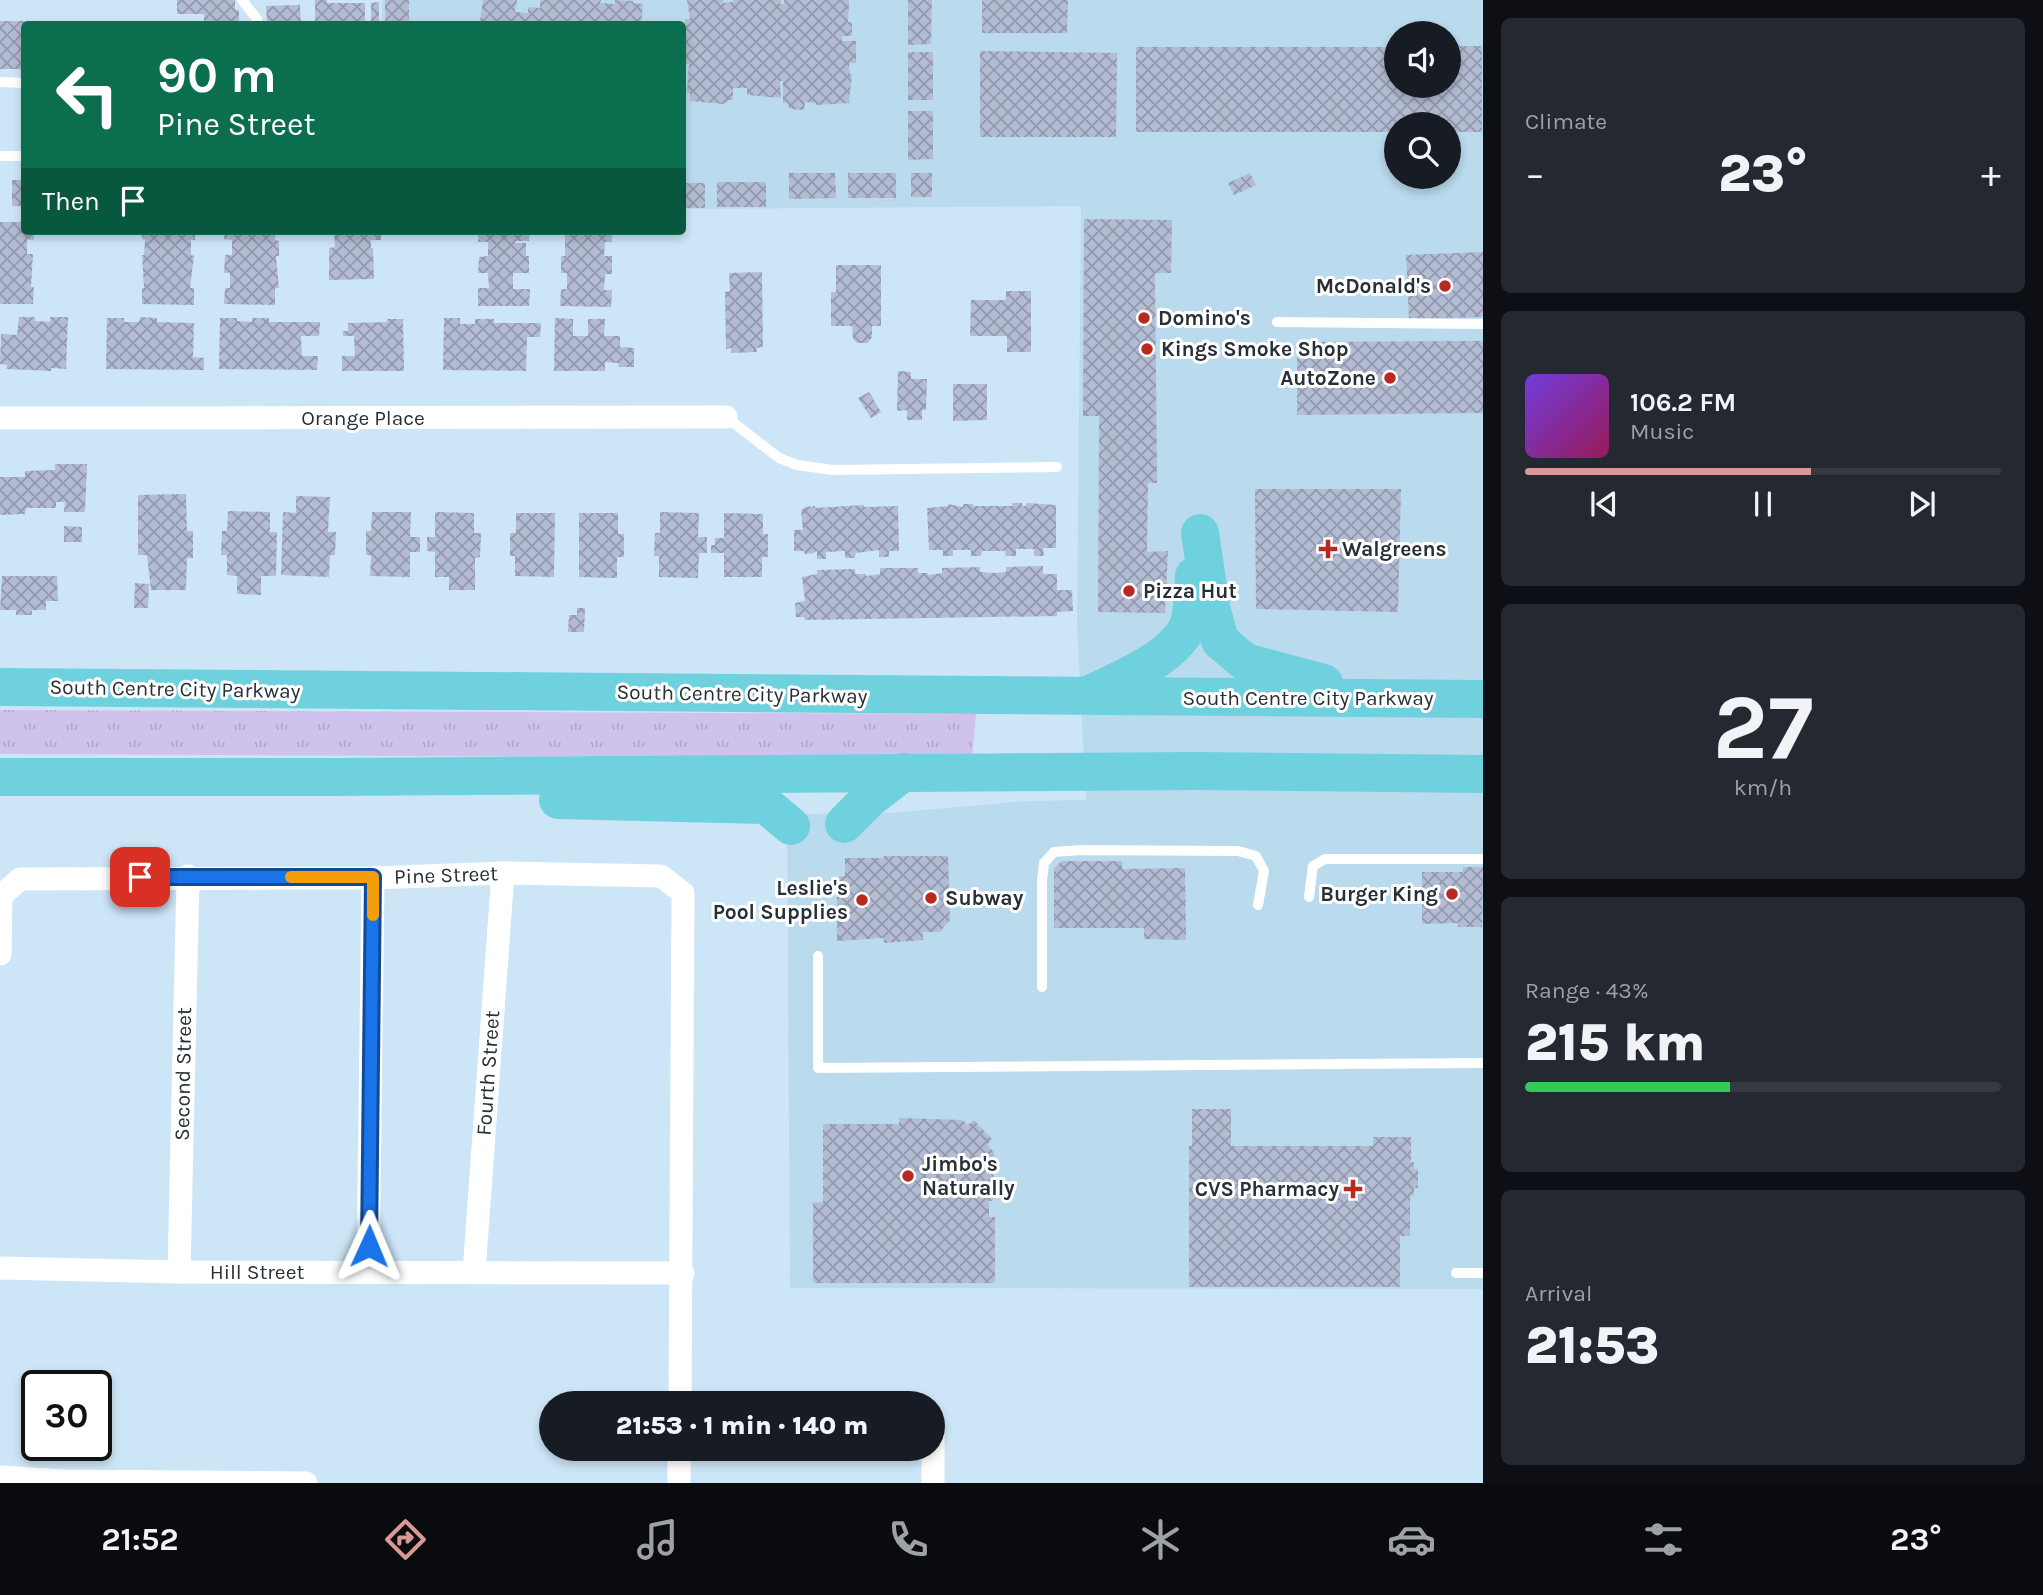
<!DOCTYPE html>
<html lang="en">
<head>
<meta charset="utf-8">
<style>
	body { margin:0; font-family:Karla,sans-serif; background:#242831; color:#f1f3f6; height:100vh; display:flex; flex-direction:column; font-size:26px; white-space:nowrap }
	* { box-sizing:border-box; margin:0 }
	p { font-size:23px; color:#9ea1a6 }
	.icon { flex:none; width:38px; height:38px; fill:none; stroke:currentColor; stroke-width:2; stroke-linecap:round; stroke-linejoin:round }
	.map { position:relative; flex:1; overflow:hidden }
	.side { display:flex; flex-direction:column; gap:18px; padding:18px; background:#0d0f14; width:560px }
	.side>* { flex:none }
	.guide { position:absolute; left:21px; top:21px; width:665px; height:214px; border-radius:7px; box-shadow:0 4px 10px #0003; background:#0b6e4f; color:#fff; overflow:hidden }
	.fabs { position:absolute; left:1384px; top:21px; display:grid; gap:14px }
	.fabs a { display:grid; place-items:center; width:77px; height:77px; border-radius:50%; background:#171b24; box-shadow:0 4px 10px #0003; font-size:35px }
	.speed { position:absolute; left:21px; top:1370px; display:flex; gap:14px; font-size:35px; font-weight:700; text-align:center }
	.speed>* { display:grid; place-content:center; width:91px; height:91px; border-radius:50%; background:#171b24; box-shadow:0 4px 10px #0003; line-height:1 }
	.speed .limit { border:4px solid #111; border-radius:10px; background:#fff; color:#111 }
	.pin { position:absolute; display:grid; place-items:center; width:60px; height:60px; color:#fff; margin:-30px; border-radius:14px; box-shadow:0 4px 10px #0006 }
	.me { position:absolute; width:77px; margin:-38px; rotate:1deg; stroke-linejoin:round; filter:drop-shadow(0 0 5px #0008) }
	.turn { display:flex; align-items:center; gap:24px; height:147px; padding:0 21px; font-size:32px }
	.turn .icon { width:91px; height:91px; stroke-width:2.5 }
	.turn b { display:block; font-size:49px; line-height:60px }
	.then { display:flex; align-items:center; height:66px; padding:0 21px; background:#0003; gap:14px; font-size:26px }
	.big { font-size:52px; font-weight:800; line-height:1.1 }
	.side .tile { flex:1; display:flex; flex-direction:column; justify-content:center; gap:10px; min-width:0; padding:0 24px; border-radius:10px; background:#242831 }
	.side .dial { align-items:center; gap:0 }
	.dial b { font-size:91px; line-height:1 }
	.song { display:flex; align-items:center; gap:21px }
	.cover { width:84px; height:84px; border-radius:10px; background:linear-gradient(135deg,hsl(260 70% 55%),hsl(330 70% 35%)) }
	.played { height:7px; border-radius:4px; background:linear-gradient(90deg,#d79896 60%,#363941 60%) }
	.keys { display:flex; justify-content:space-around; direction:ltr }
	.heat { display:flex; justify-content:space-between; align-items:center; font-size:38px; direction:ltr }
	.charge { height:10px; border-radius:5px; background:linear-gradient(90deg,#34c759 43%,#363941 0) }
	.trip { position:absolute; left:539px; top:1391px; width:406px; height:70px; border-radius:35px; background:#171b24; box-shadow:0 4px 10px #0003; font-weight:800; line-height:70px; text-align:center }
	.menu { display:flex; height:112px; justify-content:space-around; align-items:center; background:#090b0e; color:#9ea1a6 }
	.menu .icon { width:49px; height:49px }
	.menu .current { color:#d79896 }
	.menu b { font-size:32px; color:#f1f3f6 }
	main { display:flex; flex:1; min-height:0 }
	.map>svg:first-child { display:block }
	.built { fill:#badaee; fill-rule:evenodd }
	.grass { fill:url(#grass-tufts) }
	.building { fill:url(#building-cross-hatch) }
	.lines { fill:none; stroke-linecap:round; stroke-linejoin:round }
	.lane { stroke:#fff; stroke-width:10 }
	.street { stroke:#fff; stroke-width:23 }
	.highway { stroke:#70d1de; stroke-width:38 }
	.route-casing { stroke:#114b97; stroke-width:18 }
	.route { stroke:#1a73e8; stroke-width:12 }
	.slow { stroke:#f59e0b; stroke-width:12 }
	.poi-dot { fill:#b72921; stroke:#fff; stroke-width:2.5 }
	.labels { text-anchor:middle; stroke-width:6; stroke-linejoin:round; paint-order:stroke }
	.poi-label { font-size:21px; font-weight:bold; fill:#273036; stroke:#fff; text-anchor:start }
	.street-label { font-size:21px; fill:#273036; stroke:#fff }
</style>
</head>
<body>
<main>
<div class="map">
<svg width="1483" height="1483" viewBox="0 0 1483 1483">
	<defs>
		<pattern id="grass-tufts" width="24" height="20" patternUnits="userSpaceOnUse" patternTransform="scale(1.75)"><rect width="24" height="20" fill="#cfc3ed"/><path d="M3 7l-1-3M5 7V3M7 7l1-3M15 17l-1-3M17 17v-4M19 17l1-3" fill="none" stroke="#b2a8cc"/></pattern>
		<pattern id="building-cross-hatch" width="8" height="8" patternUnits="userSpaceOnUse" patternTransform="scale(1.75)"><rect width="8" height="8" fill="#b3bcd3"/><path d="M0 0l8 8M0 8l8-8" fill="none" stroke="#9299ac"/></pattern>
	</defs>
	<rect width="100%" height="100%" fill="#cde6f7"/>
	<path class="built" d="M382 0H1483V1289L790 1288 787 814 890 813 1028 801 1086 800 1077 626 1081 206 683 209 682 24H382ZM1396 33H1449V86H1396ZM1396 124H1449V177H1396Z"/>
	<path class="grass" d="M0 710 976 714 972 759 0 754Z"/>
	<g class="building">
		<path d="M177 0H235V10H239V24H24V69H0V21H204V14H177Z"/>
		<path d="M315 0H327V3H365V24H315Z"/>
		<rect x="385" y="0" width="24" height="24"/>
		<path d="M483 0H517L515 12 528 13V7L540 8V0H601L600 3 615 4V0L633 1V3L643 4 641 24H483V22L480 21Z"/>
		<path d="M687 0H723V3L733 2V0H781L780 4H784V0H849L848 22H852V36H842V41H856V63H849L850 75 852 74 849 103 816 105V103L805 102 804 110 790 109 787 103H783V81H780L781 98 747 95V88H733V100H728V102L723 104 690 101V93H687L689 64H686V45H682L683 24 685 23V19H690Z"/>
		<path d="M908 0H932L931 44 908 45Z"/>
		<path d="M982 0H1068L1067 33H982Z"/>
		<path d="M379 2V24H371V3Z"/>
		<path d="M300 5 301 24H267L266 6Z"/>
		<path d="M1449 46H1482V132H1449V124H1396V132H1136V47H1396V86H1449Z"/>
		<path d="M980 51 1117 53 1116 137H980Z"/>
		<rect x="908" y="52" width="25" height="48"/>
		<path d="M908 111H933V159L908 160Z"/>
		<path d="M789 173H835L836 198 789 199Z"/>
		<rect x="848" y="173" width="48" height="25"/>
		<rect x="911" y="173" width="21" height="24"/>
		<path d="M1250 173 1256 185 1234 195 1228 183Z"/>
		<rect x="12" y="180" width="12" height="26"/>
		<rect x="717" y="182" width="49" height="25"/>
		<rect x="682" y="183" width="23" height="25"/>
		<path d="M1084 219 1172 220 1171 273H1155L1157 483H1148L1147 552 1168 551 1165 613 1098 612 1099 416H1083Z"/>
		<path d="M0 222H24V231H34V240L27 239V254H33L31 287H34L33 304H0Z"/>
		<path d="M142 231H195V240H191V255L194 256 190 288H194V305L142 304V288H144L142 255H144L145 240 142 239Z"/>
		<path d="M225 231H276L275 240 279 241V256H276L279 288H275V305L224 304 225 288H230V273H224L225 255H232V240L224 239Z"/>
		<path d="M334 231H381V240H371V248H373L374 279 329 280V248L335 247Z"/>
		<path d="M479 231H529V241H515V243H526V256H529V273H513V289H530L529 306H478V288H489L488 273H478L479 257 488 256V242H478Z"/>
		<path d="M565 231H612V242H605L604 256H612V274H605L604 290H612L611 307 560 306 561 289H567V273H561V256H565Z"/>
		<path d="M1483 252V317L1409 319 1406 255Z"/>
		<path d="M836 265H881V326H872V337L868 343H857L853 339 852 326H831V292H836Z"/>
		<path d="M762 272 763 347 756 348 757 352 731 353V348L726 349 725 292 730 291 729 273Z"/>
		<path d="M1006 291H1031V352H1007V336H970L971 300H1006Z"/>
		<path d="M19 317H35V321L50 322V317H68L66 369 51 368V371L6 369 7 365 0 364 1 334 17 335Z"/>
		<path d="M140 317 157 318V322L194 323 193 357 204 358V370L106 369 107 318H124V322H139Z"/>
		<path d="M220 318H237V321L252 322V318H269V322H320L319 336H301L302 356H318L317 370 219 369Z"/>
		<path d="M444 318H460V324H475V319H494V323H541L540 337H527L526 371 443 370Z"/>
		<path d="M555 318 573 319V336H588V319H605L604 336H620V347L634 348V367H619L618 363 605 362V371H554Z"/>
		<path d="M387 319H403L404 371H342V356H355L354 336H343V331H348V323L387 322Z"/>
		<path d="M1483 341V413L1297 415V342Z"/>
		<path d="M898 371 911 372V379H927L926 410H922V420H907V410L897 411Z"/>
		<path d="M953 384H987V420L953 421Z"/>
		<path d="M869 392 881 412 871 418 858 398Z"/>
		<path d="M55 464H87L85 512H64L65 502H56V508H26L25 514 0 515V477H25V471L55 470Z"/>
		<path d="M1255 489H1401L1398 612 1256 609Z"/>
		<path d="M186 494 187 531H193V558H187L186 590H151L147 555H138V495Z"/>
		<path d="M296 496 330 497 328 532H336L335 555H330L329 577 281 575 283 512 296 513Z"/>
		<path d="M1012 503H1022V506H1026V503L1056 505V548H1043L1044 556H1034V549H1016V556H1006L1004 549V551H982L981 556H971V550H953V556H943V550H929L927 508 948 506V504L963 507V504H973V506H1012Z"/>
		<path d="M864 505V507L898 506 899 551H889V557H879V550L856 553V551L855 558H845V551L826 552V559H817V551L814 553 805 554 804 551H794V530H803L801 511 805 507 815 506V508Z"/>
		<path d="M228 511 270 512V532H277L276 576H261V595L237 594V576L227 575V555H221L222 531H227Z"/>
		<path d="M372 512H411L410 537H420V552H410V577L370 576 371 555H366V531H371Z"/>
		<path d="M435 512 474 513V533H481L480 557 475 558V590H449V577H435V552L427 551V537H435Z"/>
		<path d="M660 512 699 513 698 537H707V553H699L698 578 659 577V556H654L655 533H660Z"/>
		<path d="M516 513H555L554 577 515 576V556H510V533H516Z"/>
		<path d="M579 513H618V534H624V557H617V578L579 577Z"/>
		<path d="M724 513 763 514V534H768V557H762V577H724V553H711V545H715V538H724Z"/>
		<path d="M64 526 82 527V542H64Z"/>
		<path d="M1043 566V574H1057V590H1072L1073 611 1057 612V616L805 620 804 617H796L795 603 805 601 802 577 817 574V570L855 569V574H866V576L880 574V568H918V573H928V575L942 573V568L980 567V572L995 573 1006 572V567Z"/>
		<path d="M2 576H57L58 601H46V610H32V615H16V610H0Z"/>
		<path d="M135 583 149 584 148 608H134Z"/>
		<path d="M577 608H585L584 632H568L569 615H577Z"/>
		<path d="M884 856H948L950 920 940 932H923V940L884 943V938L837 941V877L845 876V858H883Z"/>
		<path d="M1062 861H1122V869L1185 868 1186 940 1144 939V928H1054V868Z"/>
		<path d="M1463 867H1483L1482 927H1458V923L1422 924V872H1463Z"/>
		<path d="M1192 1109H1231V1146H1373V1137H1411V1162H1414V1169H1418V1188H1414V1196L1410 1195V1236H1400V1287H1189V1146H1192Z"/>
		<path d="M899 1118 962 1120 968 1125 974 1120 992 1139 987 1145 994 1152 993 1201H989V1217H995V1283H813V1203L823 1202V1124H899Z"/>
	</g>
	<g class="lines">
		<g class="lane">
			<path d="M242 0 257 19V24"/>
			<path d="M0 82 24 83"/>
			<path d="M0 156H24"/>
			<path d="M1277 322 1483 324"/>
			<path d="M726 417 779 458 797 465 833 470 1057 467"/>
			<path d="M1309 897 1313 866 1325 859H1483"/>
			<path d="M818 956V1068L1483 1063"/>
			<path d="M1042 987V880L1044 863 1054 852 1081 850 1238 851 1256 856 1264 871 1258 905"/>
			<path d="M1456 1273H1483"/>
		</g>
		<g class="street">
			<path d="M0 418 726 417"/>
			<path d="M0 954 1 896 20 879 373 878 503 873 661 876 683 893 680 1404"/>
			<path d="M0 1268 179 1272 683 1273"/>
			<path d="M179 1272 188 876"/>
			<path d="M474 1272 503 873"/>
			<path d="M368 1273 373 878"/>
			<path d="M933 1437V1483"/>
			<path d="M0 1477 64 1481 306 1483"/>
			<path d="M679 1483V1449"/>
		</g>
		<g class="highway">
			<path d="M1200 533 1211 607 1220 641 1245 662 1324 683"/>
			<path d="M0 687 1483 699"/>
			<path d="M1094 692C1123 679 1174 657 1188 626 1193 615 1193 589 1194 576"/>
			<path d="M0 777H333L1196 771 1483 774"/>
			<path d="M558 800 766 805 791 826"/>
			<path d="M844 824 869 799 904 772"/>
		</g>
	</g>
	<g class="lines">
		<defs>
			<path id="route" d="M140 877H373L369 1246"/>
		</defs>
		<use href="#route" class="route-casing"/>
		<use href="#route" class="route"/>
		<path class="slow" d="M291 877H373V915"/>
	</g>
	<g class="poi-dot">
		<circle cx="1445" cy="286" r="7"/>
		<circle cx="1144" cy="318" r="7"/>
		<circle cx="1147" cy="349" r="7"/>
		<circle cx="1390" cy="378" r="7"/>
		<path d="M1324.5 538.5h7v7h7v7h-7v7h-7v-7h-7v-7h7z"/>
		<circle cx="1129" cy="591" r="7"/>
		<circle cx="1452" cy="894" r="7"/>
		<circle cx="931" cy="898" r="7"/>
		<circle cx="862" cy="900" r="7"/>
		<circle cx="908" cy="1176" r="7"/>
		<path d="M1349.5 1178.5h7v7h7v7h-7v7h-7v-7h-7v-7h7z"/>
	</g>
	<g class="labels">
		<g class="poi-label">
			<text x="1431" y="293" text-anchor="end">McDonald's</text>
			<text x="1158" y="325">Domino's</text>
			<text x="1161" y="356">Kings Smoke Shop</text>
			<text x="1376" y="385" text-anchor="end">AutoZone</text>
			<text x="1342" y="556">Walgreens</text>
			<text x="1143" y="598">Pizza Hut</text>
			<text x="848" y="895" text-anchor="end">Leslie's<tspan x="848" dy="24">Pool Supplies</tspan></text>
			<text x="1438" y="901" text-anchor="end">Burger King</text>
			<text x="945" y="905">Subway</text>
			<text x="922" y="1171">Jimbo's<tspan x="922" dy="24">Naturally</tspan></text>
			<text x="1339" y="1196" text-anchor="end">CVS Pharmacy</text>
		</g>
		<g class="street-label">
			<text x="363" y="425">Orange Place</text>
			<text transform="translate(175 689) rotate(1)" y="7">South Centre City Parkway</text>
			<text transform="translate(742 694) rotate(1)" y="7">South Centre City Parkway</text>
			<text x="1308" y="705">South Centre City Parkway</text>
			<text transform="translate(446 875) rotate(-2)" y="7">Pine Street</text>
			<text transform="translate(488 1073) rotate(-86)" y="7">Fourth Street</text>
			<text transform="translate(183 1074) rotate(-89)" y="7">Second Street</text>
			<text x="257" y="1279">Hill Street</text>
		</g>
	</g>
</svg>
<div class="fabs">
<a><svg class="icon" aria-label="sound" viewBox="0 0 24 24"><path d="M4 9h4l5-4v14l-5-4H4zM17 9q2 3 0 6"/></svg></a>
<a><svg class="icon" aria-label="search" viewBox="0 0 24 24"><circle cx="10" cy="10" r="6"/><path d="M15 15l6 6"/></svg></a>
</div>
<div class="speed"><div class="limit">30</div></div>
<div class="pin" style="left:140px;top:877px;background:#d93025"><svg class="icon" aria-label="arrive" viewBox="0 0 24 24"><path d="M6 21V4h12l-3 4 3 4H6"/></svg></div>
<svg class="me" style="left:369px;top:1246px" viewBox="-20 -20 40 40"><path d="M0-17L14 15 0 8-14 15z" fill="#1a73e8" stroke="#fff" stroke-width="4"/></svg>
<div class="trip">21:53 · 1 min · 140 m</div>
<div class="guide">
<div class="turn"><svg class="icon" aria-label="left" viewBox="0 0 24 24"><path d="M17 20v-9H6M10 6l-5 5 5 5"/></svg><div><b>90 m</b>Pine Street</div></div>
<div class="then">Then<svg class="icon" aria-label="arrive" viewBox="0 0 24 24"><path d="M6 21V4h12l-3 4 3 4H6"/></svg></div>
</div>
</div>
<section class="side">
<div class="tile"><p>Climate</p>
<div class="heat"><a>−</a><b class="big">23°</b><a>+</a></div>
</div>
<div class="tile">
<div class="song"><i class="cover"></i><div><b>106.2 FM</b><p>Music</p></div></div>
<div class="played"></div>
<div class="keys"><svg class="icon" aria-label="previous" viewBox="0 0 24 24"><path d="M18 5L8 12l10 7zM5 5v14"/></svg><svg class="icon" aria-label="pause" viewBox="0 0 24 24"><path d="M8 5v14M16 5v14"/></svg><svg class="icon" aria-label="next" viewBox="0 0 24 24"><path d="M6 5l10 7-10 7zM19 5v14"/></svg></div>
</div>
<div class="tile dial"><b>27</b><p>km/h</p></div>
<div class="tile"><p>Range · 43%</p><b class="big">215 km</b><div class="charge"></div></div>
<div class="tile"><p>Arrival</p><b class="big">21:53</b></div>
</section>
</main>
<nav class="menu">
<b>21:52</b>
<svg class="icon current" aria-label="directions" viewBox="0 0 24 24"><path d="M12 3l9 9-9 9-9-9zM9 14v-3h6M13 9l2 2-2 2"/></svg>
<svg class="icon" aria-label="music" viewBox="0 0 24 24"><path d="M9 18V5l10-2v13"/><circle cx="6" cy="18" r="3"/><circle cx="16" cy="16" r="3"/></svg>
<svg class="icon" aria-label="phone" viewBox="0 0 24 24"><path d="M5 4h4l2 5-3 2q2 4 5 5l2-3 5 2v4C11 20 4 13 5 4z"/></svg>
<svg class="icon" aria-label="climate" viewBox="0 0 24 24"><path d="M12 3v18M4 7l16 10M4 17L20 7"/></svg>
<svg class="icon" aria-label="car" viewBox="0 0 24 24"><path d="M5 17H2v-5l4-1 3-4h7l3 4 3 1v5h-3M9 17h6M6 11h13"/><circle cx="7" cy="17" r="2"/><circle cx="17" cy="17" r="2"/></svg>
<svg class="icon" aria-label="filters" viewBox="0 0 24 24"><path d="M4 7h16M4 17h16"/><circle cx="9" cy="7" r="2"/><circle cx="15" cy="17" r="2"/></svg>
<b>23°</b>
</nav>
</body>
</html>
